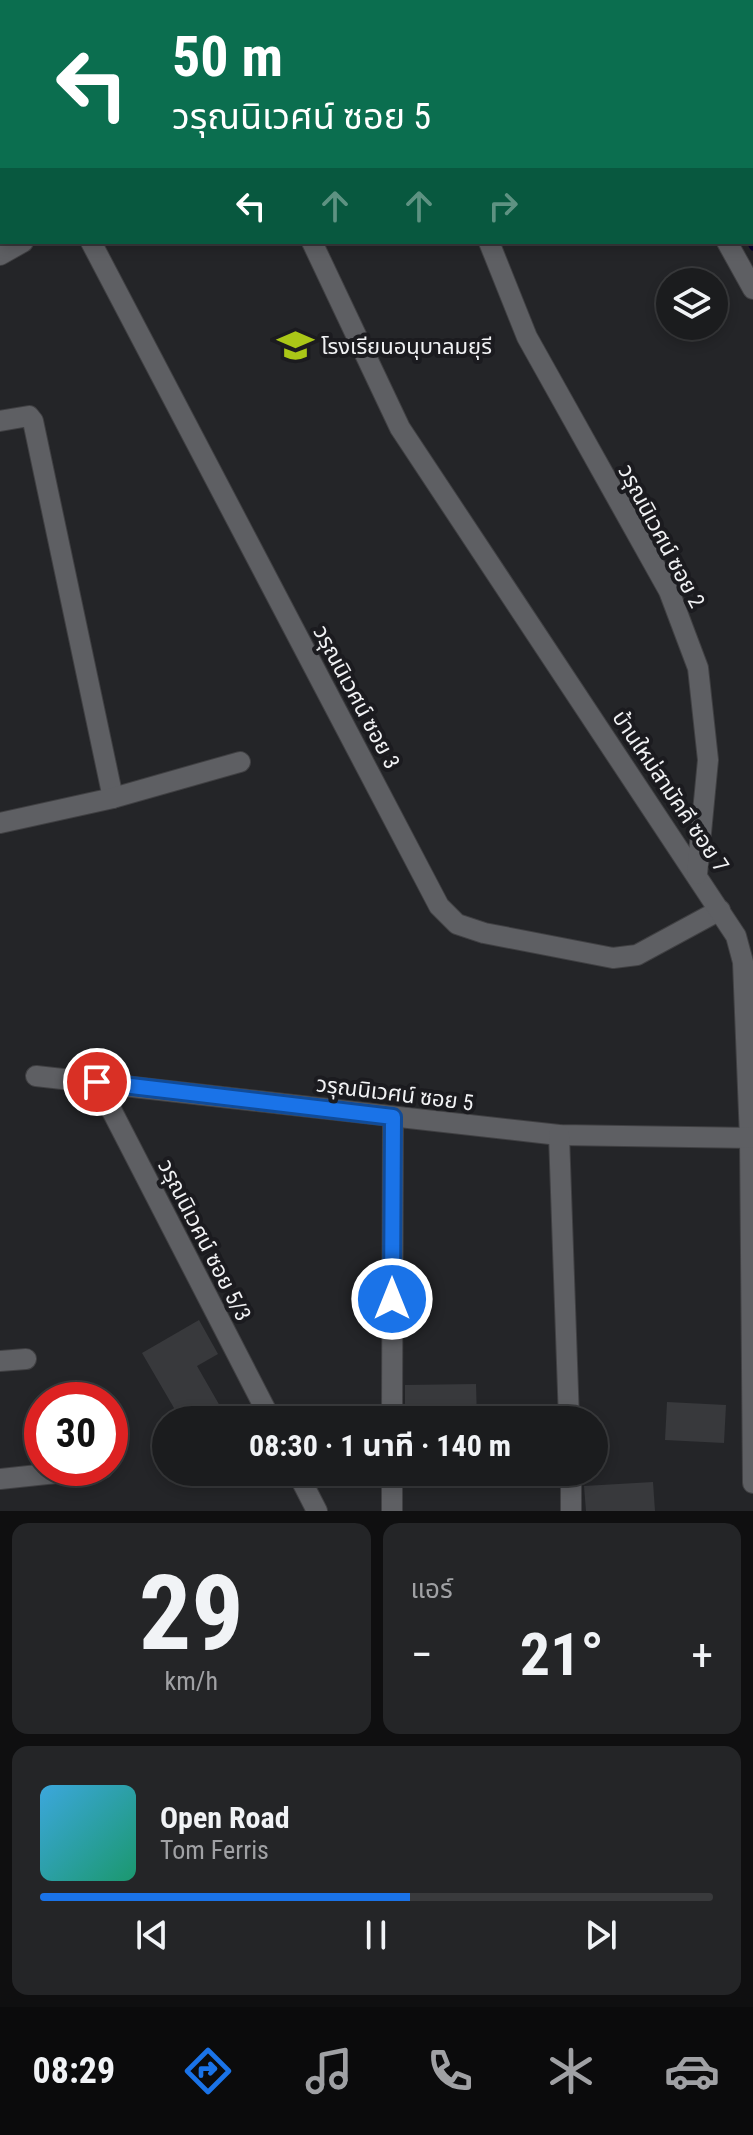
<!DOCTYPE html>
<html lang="th">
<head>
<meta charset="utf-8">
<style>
	body { margin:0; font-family:"Roboto Condensed","Noto Sans Thai",sans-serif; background:#242527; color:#f1f3f6; height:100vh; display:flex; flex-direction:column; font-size:30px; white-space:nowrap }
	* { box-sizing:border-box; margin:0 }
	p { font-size:26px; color:#a0a1a4 }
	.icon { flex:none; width:44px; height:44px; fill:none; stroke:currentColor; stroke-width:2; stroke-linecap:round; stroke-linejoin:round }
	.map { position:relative; height:1511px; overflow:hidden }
	.details { display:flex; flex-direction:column; gap:12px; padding:12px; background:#0f0f10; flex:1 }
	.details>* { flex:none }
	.banner { position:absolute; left:0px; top:0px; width:754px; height:244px; box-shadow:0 4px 12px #0003,0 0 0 2px #393a3c; background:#0b6e4f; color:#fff; overflow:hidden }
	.buttons { position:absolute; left:656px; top:268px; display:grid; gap:16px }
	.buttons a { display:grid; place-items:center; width:72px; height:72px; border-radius:50%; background:#1b1c1e; box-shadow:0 4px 12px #0003,0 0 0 2px #393a3c; font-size:40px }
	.speed { position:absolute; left:24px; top:1382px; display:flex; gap:16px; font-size:40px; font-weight:700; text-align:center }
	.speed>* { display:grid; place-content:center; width:104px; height:104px; border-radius:50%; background:#1b1c1e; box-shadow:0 4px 12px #0003,0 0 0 2px #393a3c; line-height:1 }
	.speed .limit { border:12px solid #d22; background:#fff; color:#111 }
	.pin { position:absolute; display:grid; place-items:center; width:68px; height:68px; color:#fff; margin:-34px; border:4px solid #fff; border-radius:50%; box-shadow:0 2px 8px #0007 }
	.me { position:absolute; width:88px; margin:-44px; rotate:0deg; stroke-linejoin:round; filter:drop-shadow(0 0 6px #0008) }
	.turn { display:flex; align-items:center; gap:28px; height:168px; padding:0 40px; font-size:36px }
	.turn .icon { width:104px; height:104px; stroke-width:2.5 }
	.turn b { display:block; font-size:56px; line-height:68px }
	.lanes { display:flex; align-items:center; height:76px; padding:0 40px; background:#0003; justify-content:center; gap:40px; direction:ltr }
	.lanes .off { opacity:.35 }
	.big { font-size:60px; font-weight:700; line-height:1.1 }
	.details .widget { flex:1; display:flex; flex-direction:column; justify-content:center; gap:12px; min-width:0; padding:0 28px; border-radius:16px; background:#242527 }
	.details .dial { align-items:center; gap:0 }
	.dial b { font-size:104px; line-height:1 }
	.song { display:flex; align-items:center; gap:24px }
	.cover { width:96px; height:96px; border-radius:12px; background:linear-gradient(135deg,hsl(200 70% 55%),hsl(160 70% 35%)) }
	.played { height:8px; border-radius:4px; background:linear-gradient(90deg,#1a73e8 55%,#393a3c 55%) }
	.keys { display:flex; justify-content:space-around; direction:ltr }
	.heat { display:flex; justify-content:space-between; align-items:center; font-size:44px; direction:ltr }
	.details .tiles { flex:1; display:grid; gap:12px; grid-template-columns:1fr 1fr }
	.widget:last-child { grid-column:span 2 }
	.trip { position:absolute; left:152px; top:1406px; width:456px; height:80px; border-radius:40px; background:#1b1c1e; box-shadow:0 4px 12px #0003,0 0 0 2px #393a3c; font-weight:700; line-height:80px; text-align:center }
	.menu { display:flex; height:128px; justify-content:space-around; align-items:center; background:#0b0b0c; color:#a0a1a4 }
	.menu .icon { width:56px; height:56px }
	.menu .selected { color:#1a73e8 }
	.menu b { font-size:36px; color:#f1f3f6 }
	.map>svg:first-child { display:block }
	.green { fill:#26275f }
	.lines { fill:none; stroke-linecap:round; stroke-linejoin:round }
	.stream { stroke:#08002e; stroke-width:7 }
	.building { fill:#38393c }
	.street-casing { stroke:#404043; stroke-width:22 }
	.street { stroke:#5e5f63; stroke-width:20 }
	.route-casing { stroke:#114b97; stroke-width:20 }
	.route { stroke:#1a73e8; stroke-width:14 }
	.labels { text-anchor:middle; stroke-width:8; stroke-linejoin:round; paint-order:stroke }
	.poi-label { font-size:22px; fill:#f1f2f4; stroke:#1b1b1f; text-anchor:start }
	.street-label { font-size:22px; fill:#f1f2f4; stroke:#1b1b1f }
</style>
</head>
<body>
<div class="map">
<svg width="753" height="1511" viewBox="0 0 753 1511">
	<rect width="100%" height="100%" fill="#242528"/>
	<path class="green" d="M0 0 73 2H2L0 134Z"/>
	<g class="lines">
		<g class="stream">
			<path d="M465 0 470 2"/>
			<path d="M750 242 753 247"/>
		</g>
	</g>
	<g class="building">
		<path d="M199 1320 218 1354 197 1366 228 1420H181L142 1353Z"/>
		<path d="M476 1384 477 1420H405V1385Z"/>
		<path d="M667 1402 726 1405 724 1443 665 1440Z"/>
		<path d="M653 1482 655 1511H586L584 1486Z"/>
	</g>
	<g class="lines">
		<defs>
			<g id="street">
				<path d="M199 0 200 2"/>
				<path d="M511 0 516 2"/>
				<path d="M691 0 693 2"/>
				<path d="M426 2V0"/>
				<path d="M559 2 563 0"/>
				<path d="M752 72 753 73"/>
				<path d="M752 213 753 215"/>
				<path d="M91 242 439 906 457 924 484 933 613 958 637 955 720 910"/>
				<path d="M312 242 400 428 736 936 743 962 750 1138 753 1483"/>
				<path d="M489 242 527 337 669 591 698 668 708 760 697 874"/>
				<path d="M727 242 753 289"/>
				<path d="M0 255 23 242"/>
				<path d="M0 421 29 416 33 421 113 798"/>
				<path d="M0 823 113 798 240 762"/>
				<path d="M36 1076 559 1135 753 1138"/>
				<path d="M97 1082 271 1420"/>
				<path d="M559 1135 569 1420"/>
				<path d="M0 1361 26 1359"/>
				<path d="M392 1420 393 1117"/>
				<path d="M297 1472 317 1511"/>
				<path d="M571 1472V1511"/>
				<path d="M0 1479 103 1468"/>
				<path d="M392 1511V1472"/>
			</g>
		</defs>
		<use href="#street" class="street-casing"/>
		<use href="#street" class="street"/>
	</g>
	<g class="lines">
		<defs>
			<path id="route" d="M97 1082 393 1117 392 1299"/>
		</defs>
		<use href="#route" class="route-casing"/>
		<use href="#route" class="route"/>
	</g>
	<defs>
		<symbol id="school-bare" viewBox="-9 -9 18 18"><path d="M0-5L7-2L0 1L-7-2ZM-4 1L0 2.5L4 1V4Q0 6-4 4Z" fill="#aac717" stroke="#1b1b1f" stroke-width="2.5" paint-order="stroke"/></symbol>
	</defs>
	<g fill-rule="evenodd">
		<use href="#school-bare" x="270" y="320" width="51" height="51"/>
	</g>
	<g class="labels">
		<g class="poi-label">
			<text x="321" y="354">โรงเรียนอนุบาลมยุรี</text>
		</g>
		<g class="street-label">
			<text transform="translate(662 536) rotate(62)" y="8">วรุณนิเวศน์ ซอย 2</text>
			<text transform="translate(357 697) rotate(62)" y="8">วรุณนิเวศน์ ซอย 3</text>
			<text transform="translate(671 791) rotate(56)" y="8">บ้านใหม่สามัคคี ซอย 7</text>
			<text transform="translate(395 1093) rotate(7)" y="8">วรุณนิเวศน์ ซอย 5</text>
			<text transform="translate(205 1240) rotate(63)" y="8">วรุณนิเวศน์ ซอย 5/3</text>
		</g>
	</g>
</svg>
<div class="buttons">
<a><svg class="icon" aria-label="layers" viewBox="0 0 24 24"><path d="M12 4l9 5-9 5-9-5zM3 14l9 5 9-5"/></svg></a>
</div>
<div class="speed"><div class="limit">30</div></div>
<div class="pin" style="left:97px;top:1082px;background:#d93025"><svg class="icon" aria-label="arrive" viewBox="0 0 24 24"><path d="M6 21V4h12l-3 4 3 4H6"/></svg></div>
<svg class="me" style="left:392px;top:1299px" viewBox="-20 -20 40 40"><circle r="17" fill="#1a73e8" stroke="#fff" stroke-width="3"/><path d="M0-11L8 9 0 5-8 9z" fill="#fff"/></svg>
<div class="trip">08:30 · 1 นาที · 140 m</div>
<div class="banner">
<div class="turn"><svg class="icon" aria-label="left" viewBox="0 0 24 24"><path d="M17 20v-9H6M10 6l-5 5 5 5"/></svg><div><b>50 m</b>วรุณนิเวศน์ ซอย 5</div></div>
<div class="lanes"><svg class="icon" aria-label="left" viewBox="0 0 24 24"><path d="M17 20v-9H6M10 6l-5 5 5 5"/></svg><svg class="icon off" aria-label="ahead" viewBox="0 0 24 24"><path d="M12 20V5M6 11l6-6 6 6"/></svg><svg class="icon off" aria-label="ahead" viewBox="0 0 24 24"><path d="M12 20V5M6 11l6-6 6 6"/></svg><svg class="icon off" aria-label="right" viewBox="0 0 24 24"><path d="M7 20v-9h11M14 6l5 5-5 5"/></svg></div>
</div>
</div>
<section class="details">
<div class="tiles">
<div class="widget dial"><b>29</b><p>km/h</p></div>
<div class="widget"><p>แอร์</p>
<div class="heat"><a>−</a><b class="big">21°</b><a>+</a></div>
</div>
<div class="widget">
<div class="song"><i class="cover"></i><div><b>Open Road</b><p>Tom Ferris</p></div></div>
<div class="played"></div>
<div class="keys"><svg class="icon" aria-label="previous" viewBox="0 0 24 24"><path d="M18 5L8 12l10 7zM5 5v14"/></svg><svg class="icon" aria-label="pause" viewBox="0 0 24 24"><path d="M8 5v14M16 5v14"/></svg><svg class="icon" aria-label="next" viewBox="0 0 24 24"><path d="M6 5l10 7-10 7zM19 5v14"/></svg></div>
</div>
</div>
</section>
<nav class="menu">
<b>08:29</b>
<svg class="icon selected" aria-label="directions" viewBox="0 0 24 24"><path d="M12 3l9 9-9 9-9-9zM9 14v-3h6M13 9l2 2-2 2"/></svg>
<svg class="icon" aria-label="music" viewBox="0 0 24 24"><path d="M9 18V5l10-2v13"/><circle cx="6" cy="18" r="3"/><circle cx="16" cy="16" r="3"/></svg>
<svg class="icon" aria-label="phone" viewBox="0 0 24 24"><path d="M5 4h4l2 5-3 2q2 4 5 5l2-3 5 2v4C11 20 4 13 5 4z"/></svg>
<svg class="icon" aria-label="climate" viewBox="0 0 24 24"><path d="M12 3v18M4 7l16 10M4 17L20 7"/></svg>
<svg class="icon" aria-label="car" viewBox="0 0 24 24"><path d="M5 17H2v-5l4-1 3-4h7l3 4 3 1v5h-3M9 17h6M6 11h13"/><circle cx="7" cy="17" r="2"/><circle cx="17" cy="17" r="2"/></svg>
</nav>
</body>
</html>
